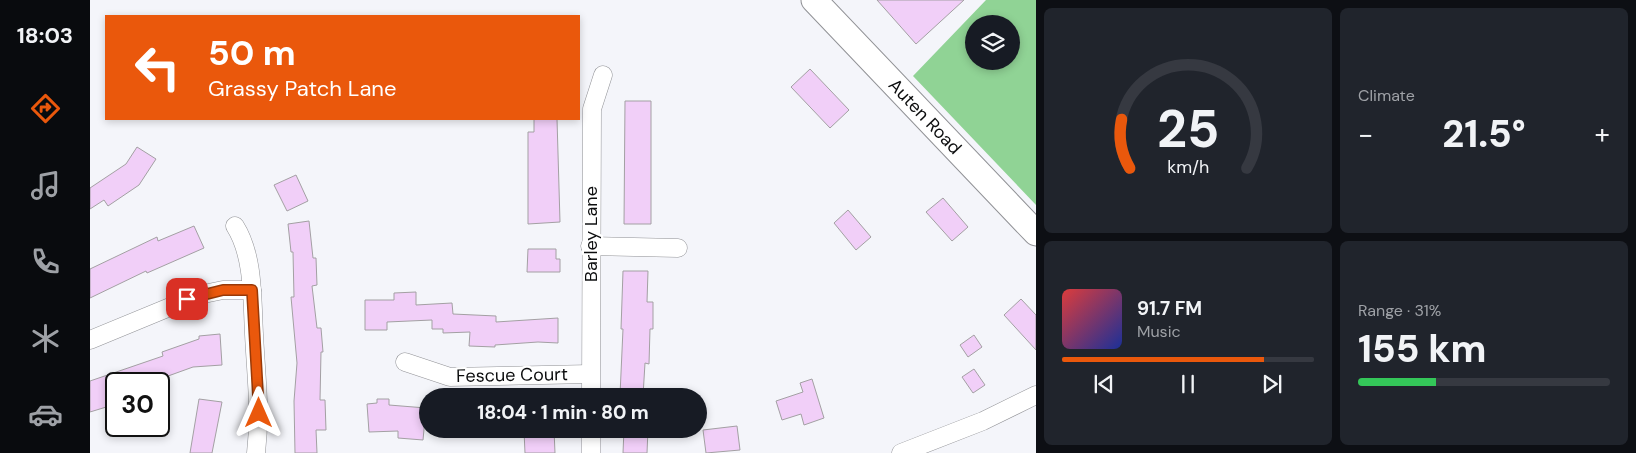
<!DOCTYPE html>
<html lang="en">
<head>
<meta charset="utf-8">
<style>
	body { margin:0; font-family:"DM Sans",sans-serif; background:#20242c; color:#f1f3f6; height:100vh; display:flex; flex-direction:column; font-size:19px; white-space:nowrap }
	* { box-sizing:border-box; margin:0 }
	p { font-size:16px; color:#9ea1a6 }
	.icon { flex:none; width:28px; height:28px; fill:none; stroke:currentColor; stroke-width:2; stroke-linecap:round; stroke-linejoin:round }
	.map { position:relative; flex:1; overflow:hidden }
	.sheet { display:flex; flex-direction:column; gap:8px; padding:8px; background:#0d0f14; width:600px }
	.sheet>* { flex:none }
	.hud { position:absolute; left:15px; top:15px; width:475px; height:105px; border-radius:0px; box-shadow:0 2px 8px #0003; background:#ea580c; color:#fff; overflow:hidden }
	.tools { position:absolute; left:875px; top:15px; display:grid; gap:10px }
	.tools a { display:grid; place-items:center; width:55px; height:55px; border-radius:50%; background:#171b24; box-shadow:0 2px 8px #0003; font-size:25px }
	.speed { position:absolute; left:15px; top:372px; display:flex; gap:10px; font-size:25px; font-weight:700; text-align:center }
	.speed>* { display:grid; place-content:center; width:65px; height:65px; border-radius:50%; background:#171b24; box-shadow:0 2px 8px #0003; line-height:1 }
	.speed .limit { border:2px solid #111; border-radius:8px; background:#fff; color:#111 }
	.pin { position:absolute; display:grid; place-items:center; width:42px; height:42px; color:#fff; margin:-21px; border-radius:10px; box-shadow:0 2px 8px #0006 }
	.me { position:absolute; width:55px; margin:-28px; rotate:0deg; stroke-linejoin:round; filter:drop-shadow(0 0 4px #0008) }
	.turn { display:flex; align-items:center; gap:18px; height:105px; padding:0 20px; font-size:22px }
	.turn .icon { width:65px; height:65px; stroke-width:2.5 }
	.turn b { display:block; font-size:35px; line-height:42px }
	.big { font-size:38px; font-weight:800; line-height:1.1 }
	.sheet .tile { flex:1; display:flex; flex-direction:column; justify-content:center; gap:8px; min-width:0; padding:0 18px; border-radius:8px; background:#20242c }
	.sheet .dial { align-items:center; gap:0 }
	.dial svg { height:130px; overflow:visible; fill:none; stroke:#363941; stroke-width:7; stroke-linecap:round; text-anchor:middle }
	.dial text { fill:#f1f3f6; stroke:none }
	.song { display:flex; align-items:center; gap:15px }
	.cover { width:60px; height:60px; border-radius:8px; background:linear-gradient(135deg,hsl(0 70% 55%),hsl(230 70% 35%)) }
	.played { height:5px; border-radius:2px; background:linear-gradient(90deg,#ea580c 80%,#363941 80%) }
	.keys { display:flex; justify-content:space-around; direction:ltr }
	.heat { display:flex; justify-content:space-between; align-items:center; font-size:28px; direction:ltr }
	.charge { height:8px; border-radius:4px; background:linear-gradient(90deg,#34c759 31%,#363941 0) }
	.sheet .tiles { flex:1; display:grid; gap:8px; grid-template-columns:repeat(2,1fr) }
	.trip { position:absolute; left:329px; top:388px; width:288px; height:50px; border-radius:25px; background:#171b24; box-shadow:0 2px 8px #0003; font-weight:800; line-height:50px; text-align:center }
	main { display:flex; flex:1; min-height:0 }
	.tab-bar { display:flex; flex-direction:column; width:90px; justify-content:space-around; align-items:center; background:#090b0e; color:#9ea1a6 }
	.tab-bar .icon { width:35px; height:35px }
	.tab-bar .current { color:#ea580c }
	.tab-bar b { font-size:22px; color:#f1f3f6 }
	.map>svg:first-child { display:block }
	.forest { fill:#90d395; fill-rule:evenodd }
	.building { fill:#f1cff8; stroke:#a3a0a3 }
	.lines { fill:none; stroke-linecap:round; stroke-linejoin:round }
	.street-casing { stroke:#919296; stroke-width:19 }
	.secondary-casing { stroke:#919296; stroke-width:27 }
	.street { stroke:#fff; stroke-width:18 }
	.secondary { stroke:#fff; stroke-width:25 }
	.route-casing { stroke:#983908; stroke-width:12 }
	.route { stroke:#ea580c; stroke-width:9 }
	.labels { text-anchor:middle; stroke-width:4.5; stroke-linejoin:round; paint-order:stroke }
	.street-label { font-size:18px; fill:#0c0d0e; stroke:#fff }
</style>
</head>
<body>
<main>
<nav class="tab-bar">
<b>18:03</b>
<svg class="icon current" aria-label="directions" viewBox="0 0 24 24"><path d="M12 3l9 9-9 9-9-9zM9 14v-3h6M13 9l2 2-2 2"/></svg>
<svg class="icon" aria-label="music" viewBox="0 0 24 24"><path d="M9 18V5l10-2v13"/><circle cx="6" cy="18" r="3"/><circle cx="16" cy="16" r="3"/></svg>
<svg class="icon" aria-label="phone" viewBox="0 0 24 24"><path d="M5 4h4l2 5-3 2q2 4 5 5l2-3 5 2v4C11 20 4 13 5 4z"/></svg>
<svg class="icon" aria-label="climate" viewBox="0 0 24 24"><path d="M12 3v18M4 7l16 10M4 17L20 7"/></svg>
<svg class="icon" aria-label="car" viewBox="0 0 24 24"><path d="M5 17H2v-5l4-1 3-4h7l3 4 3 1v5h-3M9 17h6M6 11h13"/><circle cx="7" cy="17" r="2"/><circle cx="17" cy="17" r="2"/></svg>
</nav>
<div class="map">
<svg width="946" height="453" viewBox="0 0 946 453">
	<rect width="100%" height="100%" fill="#f4f5fa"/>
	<path class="forest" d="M896 0H946V205L823 76ZM884 24H921V61H884Z"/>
	<g class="building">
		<path d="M787 0H874L826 44Z"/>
		<path d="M720 69 759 110 740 128 701 87Z"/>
		<path d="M535 101H561V224H534Z"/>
		<path d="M444 119H467L470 222 438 224V132H444Z"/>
		<path d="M47 147 66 159 49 185 18 206 14 200 0 209V188L36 164Z"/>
		<path d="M206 175 218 201 197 211 184 185Z"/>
		<path d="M853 198 878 227 862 241 836 212Z"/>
		<path d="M758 210 781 237 766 250 744 223Z"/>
		<path d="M219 221 223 258H226L227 285 222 286 227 328H231L233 352H231L230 400H235L236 430H226L227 453H205L204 401 207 363 201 297H204L203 252H201L198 224Z"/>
		<path d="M104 226 114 248 57 273 56 271 0 298V269L67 237 68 241Z"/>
		<path d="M438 249H466V259H470V272H437Z"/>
		<path d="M533 271H558L557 302H563V329H560L559 364 555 363 553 396 530 395 533 329H531Z"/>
		<path d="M326 292V305L362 303 363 314 406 316V322L468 318V343L448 342 405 345V347L379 346 380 332 353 333V329H342V320L297 322V330H275V300H304V293Z"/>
		<path d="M931 299 946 315V350L914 315Z"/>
		<path d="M130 334 132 365 103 367 67 380 68 384H26V404L0 412V381L73 356 72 352 109 339V336Z"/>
		<path d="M884 335 892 347 878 357 870 345Z"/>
		<path d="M884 369 895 385 883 393 872 377Z"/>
		<path d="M722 379 734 418 714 425 711 414 692 420 686 401 713 392 710 383Z"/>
		<path d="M109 399 132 402 122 453H100Z"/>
		<path d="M287 399H299V405L336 408 333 440 308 438V431L279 432 277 404 287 403Z"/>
		<path d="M647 426 650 450 616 453 613 430Z"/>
		<path d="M534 429H558L557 453H533Z"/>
		<path d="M464 430 465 453H435L434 431Z"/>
	</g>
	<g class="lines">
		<defs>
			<g id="street">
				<path d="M145 226C164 256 162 299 164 334 166 376 171 410 166 453"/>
				<path d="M500 246 588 248"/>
				<path d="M0 340 109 295 133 290H162"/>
				<path d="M315 362 360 377 500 374"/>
				<path d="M501 396 502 109 513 75"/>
				<path d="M501 429V453"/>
				<path d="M811 453 893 421 946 395"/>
			</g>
			<g id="secondary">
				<path id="s1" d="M724 0 946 233"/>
			</g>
		</defs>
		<use href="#street" class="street-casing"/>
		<use href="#secondary" class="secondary-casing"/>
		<use href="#street" class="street"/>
		<use href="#secondary" class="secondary"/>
	</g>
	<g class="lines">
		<defs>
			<path id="route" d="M97 299 133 290H162L169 413"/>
		</defs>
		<use href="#route" class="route-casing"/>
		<use href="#route" class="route"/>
	</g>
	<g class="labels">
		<g class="street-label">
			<text dy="6" stroke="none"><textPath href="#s1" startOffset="161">Auten Road</textPath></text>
			<text transform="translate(501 234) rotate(-90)" y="6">Barley Lane</text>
			<text transform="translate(422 375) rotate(-1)" y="6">Fescue Court</text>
		</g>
	</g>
</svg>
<div class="tools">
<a><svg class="icon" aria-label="layers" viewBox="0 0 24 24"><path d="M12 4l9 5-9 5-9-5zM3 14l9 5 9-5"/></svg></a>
</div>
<div class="speed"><div class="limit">30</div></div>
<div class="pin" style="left:97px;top:299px;background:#d93025"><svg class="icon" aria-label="arrive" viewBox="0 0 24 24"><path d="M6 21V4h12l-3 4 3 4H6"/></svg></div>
<svg class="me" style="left:169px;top:413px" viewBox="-20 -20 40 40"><path d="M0-17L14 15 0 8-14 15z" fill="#ea580c" stroke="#fff" stroke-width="4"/></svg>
<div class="trip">18:04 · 1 min · 80 m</div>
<div class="hud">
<div class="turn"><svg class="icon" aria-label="left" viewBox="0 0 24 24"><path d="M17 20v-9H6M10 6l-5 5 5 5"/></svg><div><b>50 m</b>Grassy Patch Lane</div></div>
</div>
</div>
<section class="sheet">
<div class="tiles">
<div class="tile dial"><svg viewBox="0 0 100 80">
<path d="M14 69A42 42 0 1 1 86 69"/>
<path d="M14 69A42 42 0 0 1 9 39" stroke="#ea580c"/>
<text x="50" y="56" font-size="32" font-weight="700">25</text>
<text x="50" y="72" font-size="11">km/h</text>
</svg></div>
<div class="tile"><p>Climate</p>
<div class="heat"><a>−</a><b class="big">21.5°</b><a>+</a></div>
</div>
<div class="tile">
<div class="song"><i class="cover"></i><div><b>91.7 FM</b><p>Music</p></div></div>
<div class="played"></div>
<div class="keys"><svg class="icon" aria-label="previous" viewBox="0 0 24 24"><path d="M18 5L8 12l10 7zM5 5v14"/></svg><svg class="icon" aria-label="pause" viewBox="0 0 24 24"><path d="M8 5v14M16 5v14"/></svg><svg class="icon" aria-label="next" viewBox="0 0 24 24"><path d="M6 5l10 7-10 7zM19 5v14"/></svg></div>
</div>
<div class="tile"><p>Range · 31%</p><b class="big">155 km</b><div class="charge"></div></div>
</div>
</section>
</main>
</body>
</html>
